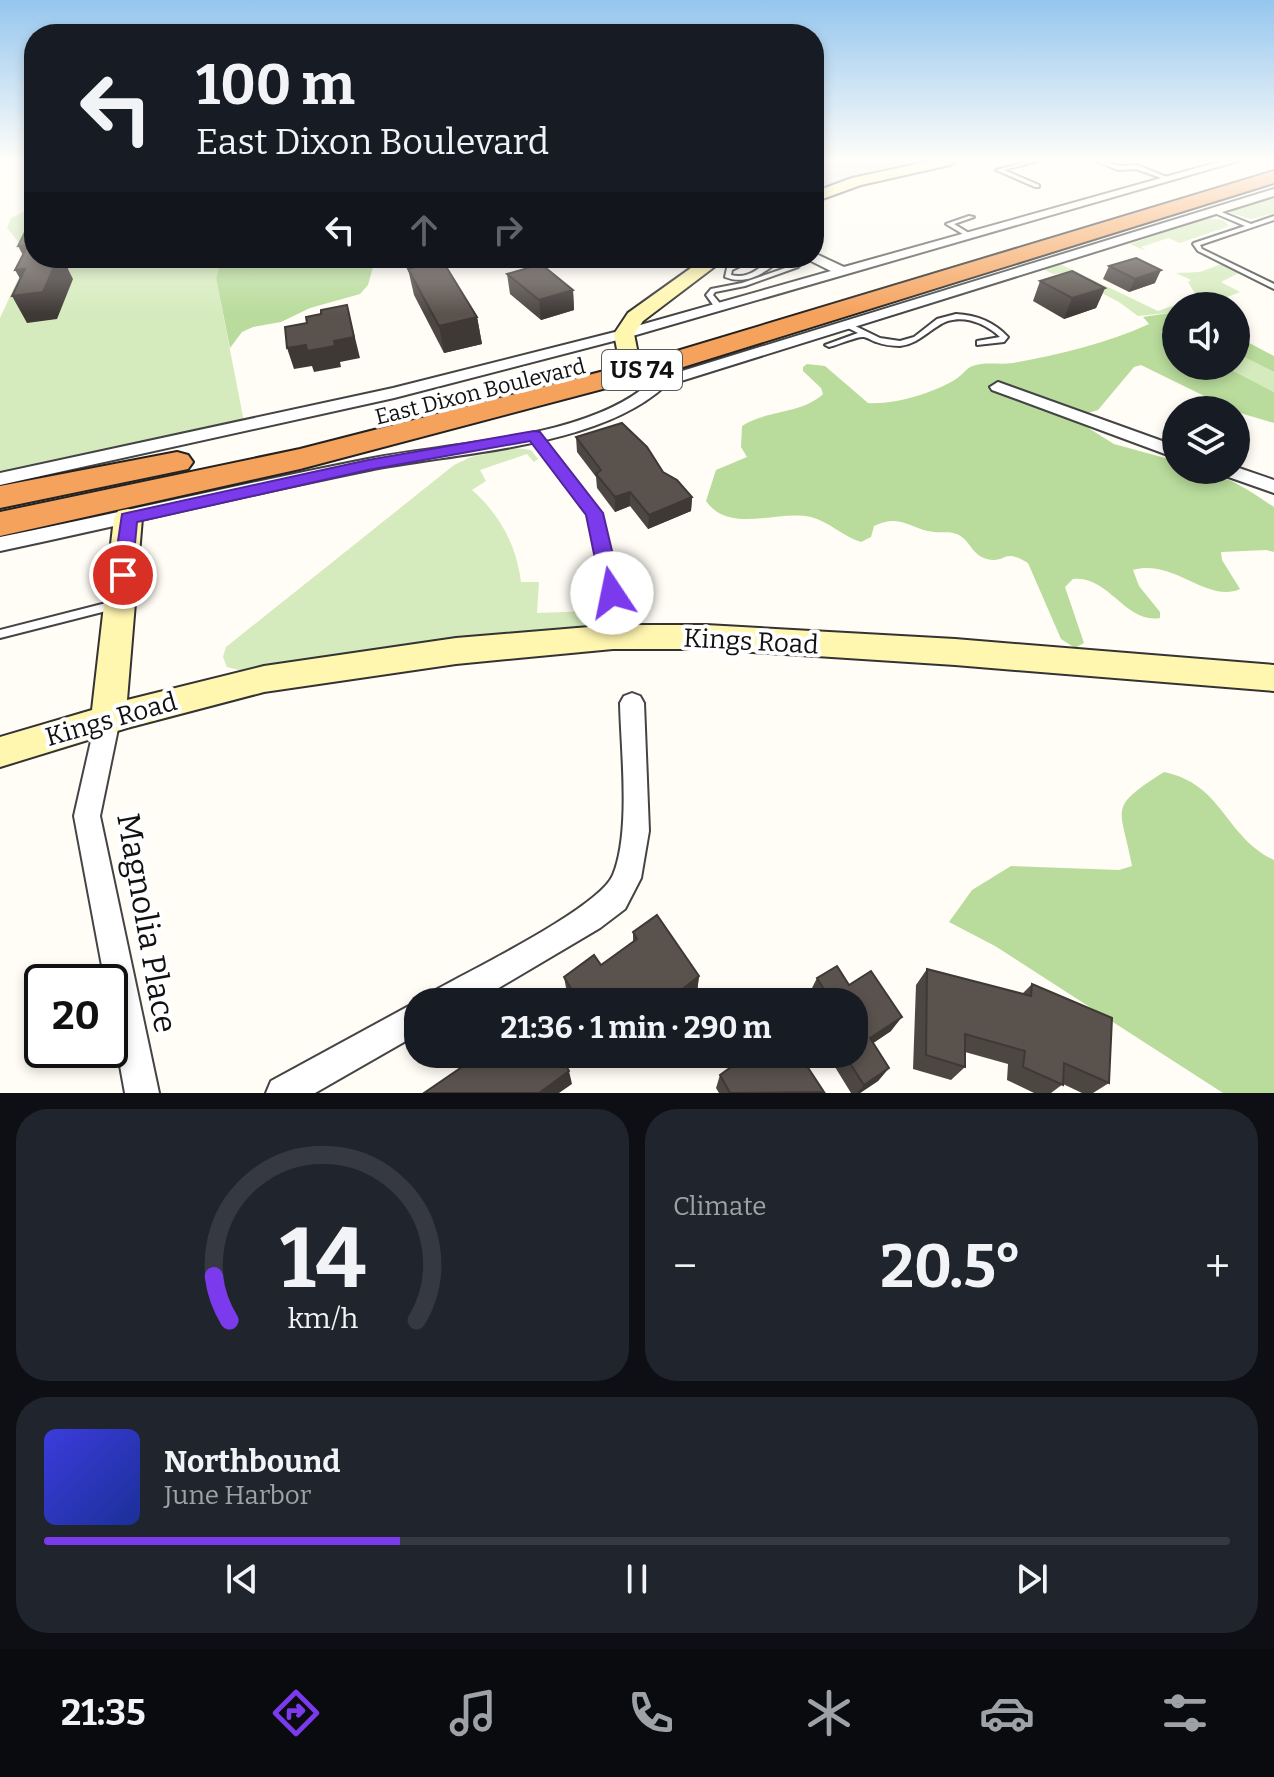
<!DOCTYPE html>
<html lang="en">
<head>
<meta charset="utf-8">
<style>
	body { margin:0; font-family:Bitter,serif; background:#20242c; color:#f1f3f6; height:100vh; display:flex; flex-direction:column; font-size:30px; white-space:nowrap }
	* { box-sizing:border-box; margin:0 }
	p { font-size:26px; color:#9ea1a6 }
	.icon { flex:none; width:44px; height:44px; fill:none; stroke:currentColor; stroke-width:2; stroke-linecap:round; stroke-linejoin:round }
	.map { position:relative; height:1093px; overflow:hidden }
	.drawer { display:flex; flex-direction:column; gap:16px; padding:16px; background:#0d0f14; flex:1 }
	.drawer>* { flex:none }
	.guide { position:absolute; left:24px; top:24px; width:800px; height:244px; border-radius:32px; box-shadow:0 4px 12px #0003; background:#171b24; color:#f1f3f6; overflow:hidden }
	.controls { position:absolute; left:1162px; top:292px; display:grid; gap:16px }
	.controls a { display:grid; place-items:center; width:88px; height:88px; border-radius:50%; background:#171b24; box-shadow:0 4px 12px #0003; font-size:40px }
	.speed { position:absolute; left:24px; top:964px; display:flex; gap:16px; font-size:40px; font-weight:700; text-align:center }
	.speed>* { display:grid; place-content:center; width:104px; height:104px; border-radius:50%; background:#171b24; box-shadow:0 4px 12px #0003; line-height:1 }
	.speed .limit { border:4px solid #111; border-radius:12px; background:#fff; color:#111 }
	.pin { position:absolute; display:grid; place-items:center; width:68px; height:68px; color:#fff; margin:-34px; border:4px solid #fff; border-radius:50%; box-shadow:0 2px 8px #0007 }
	.me { position:absolute; width:88px; margin:-44px; rotate:349deg; stroke-linejoin:round; filter:drop-shadow(0 0 6px #0008) }
	.turn { display:flex; align-items:center; gap:28px; height:168px; padding:0 40px; font-size:36px }
	.turn .icon { width:104px; height:104px; stroke-width:2.5 }
	.turn b { display:block; font-size:56px; line-height:68px }
	.lanes { display:flex; align-items:center; height:76px; padding:0 40px; background:#0003; justify-content:center; gap:40px; direction:ltr }
	.lanes .off { opacity:.35 }
	.big { font-size:60px; font-weight:700; line-height:1.1 }
	.drawer .widget { flex:1; display:flex; flex-direction:column; justify-content:center; gap:12px; min-width:0; padding:0 28px; border-radius:32px; background:#20242c }
	.drawer .dial { align-items:center; gap:0 }
	.dial svg { height:208px; overflow:visible; fill:none; stroke:#363941; stroke-width:7; stroke-linecap:round; text-anchor:middle }
	.dial text { fill:#f1f3f6; stroke:none }
	.song { display:flex; align-items:center; gap:24px }
	.cover { width:96px; height:96px; border-radius:12px; background:linear-gradient(135deg,hsl(240 70% 55%),hsl(230 70% 35%)) }
	.played { height:8px; border-radius:4px; background:linear-gradient(90deg,#7c3aed 30%,#363941 30%) }
	.keys { display:flex; justify-content:space-around; direction:ltr }
	.heat { display:flex; justify-content:space-between; align-items:center; font-size:44px; direction:ltr }
	.drawer .tiles { flex:1; display:grid; gap:16px; grid-template-columns:1fr 1fr }
	.widget:last-child { grid-column:span 2 }
	.trip { position:absolute; left:404px; top:988px; width:464px; height:80px; border-radius:32px; background:#171b24; box-shadow:0 4px 12px #0003; font-weight:700; line-height:80px; text-align:center }
	.tabs { display:flex; height:128px; justify-content:space-around; align-items:center; background:#090b0e; color:#9ea1a6 }
	.tabs .icon { width:56px; height:56px }
	.tabs .selected { color:#7c3aed }
	.tabs b { font-size:36px; color:#f1f3f6 }
	.map>svg:first-child { display:block }
	.industrial { fill:#eee6ef }
	.green { fill:#d5ebbd }
	.forest { fill:#b9dc9c }
	.lines { fill:none; stroke-linecap:round; stroke-linejoin:round }
	.lane-casing { stroke:#444; stroke-width:4 }
	.street-casing { stroke:#444; stroke-width:4 }
	.secondary-casing { stroke:#333; stroke-width:4 }
	.highway-casing { stroke:#222; stroke-width:4 }
	.lane { fill:#fff; fill-rule:evenodd }
	.street { fill:#fff; fill-rule:evenodd }
	.secondary { fill:#fff6b0; fill-rule:evenodd }
	.highway { fill:#f5a25d; fill-rule:evenodd }
	.wall { fill:#4d4742 }
	.shaded-wall { fill:#3f3936 }
	.building { fill:#5a524d; stroke:#3f3936; stroke-width:2 }
	.route { fill:#7c3aed; stroke:#51269a; stroke-width:2 }
	.labels { text-anchor:middle; stroke-width:8; stroke-linejoin:round; paint-order:stroke }
	.far-street-label { font-size:22px; fill:#111; stroke:#fff }
	.shield { fill:#fff; stroke:#585858; stroke-width:2 }
	.shield-label { font-size:24px; font-weight:bold; fill:#111 }
	.street-label { font-size:26px; fill:#111; stroke:#fff }
	.near-street-label { font-size:32px; fill:#111; stroke:#fff }
</style>
</head>
<body>
<div class="map">
<svg width="1274" height="1093" viewBox="0 0 1274 1093">
	<rect width="100%" height="100%" fill="#fffdf5"/>
	<path class="industrial" d="M814 161H950L857 181 814 197Z"/>
	<g class="green">
		<path d="M1274 195V213L1251 219 1231 213V209Z"/>
		<path d="M34 207V258H222L216 278 245 427 0 479V318L22 270 25 250 7 228 11 218Z"/>
		<path d="M1206 218 1223 220 1229 226 1180 243 1168 238 1141 247 1146 251 1130 244Z"/>
		<path d="M1224 263 1241 272 1221 282 1240 292 1204 306H1176V312L1138 316 1119 302 1063 273 1053 274 1045 270 1056 264 1062 265 1158 311 1197 297 1188 282 1191 280 1176 273 1200 272Z"/>
		<path d="M1236 353 1274 372V392L1224 366H1236Z"/>
		<path d="M515 448 531 450 538 459 534 462 527 454 480 470 486 481 472 490C500 515 516 544 521 582H539L537 613 590 611 591 598 601 597C600 616 598 622 580 630L243 671 227 667 223 657 226 647 454 465 471 457Z"/>
	</g>
	<g class="forest">
		<path d="M222 258H386L373 267 368 285 360 294 310 308 281 322 253 327 242 332 230 348 216 278Z"/>
		<path d="M1176 312V322L1161 332 1176 340V366H1224L1274 392V423L1237 412 1141 365 1134 367 1098 410 1081 415 1077 421 1114 444 1176 461V470C1220 470 1238 483 1274 507V552L1266 550 1221 552 1222 560 1240 589C1208 604 1173 558 1133 570L1139 586 1160 612V618C1125 624 1109 575 1073 579L1065 587 1084 643 1075 648 1061 639 1028 563C1002 547 1007 564 987 559 973 556 970 541 959 535 951 531 943 533 934 532 909 529 902 513 874 526L871 537 861 542C842 536 830 522 811 517 777 509 730 535 706 501L716 470 747 457 741 447 742 426C766 410 802 414 823 394L821 388 803 371V367L807 364 825 366 868 403C894 405 934 393 956 379 964 374 966 367 976 365 988 362 1001 365 1013 363 1057 355 1108 343 1149 324L1143 317Z"/>
		<path d="M1236 336 1274 356V372L1236 353Z"/>
		<path d="M1164 772C1223 784 1224 836 1274 860V1093H1223L995 946 949 922 972 890 1011 866 1119 870 1132 866C1121 806 1106 809 1164 772Z"/>
	</g>
	<g class="lines">
		<defs>
			<g id="lane">
				<path d="M1030 161H1038L1004 170 1039 185V187H1035L996 170Z"/>
				<path d="M1096 161H1103L1119 166 1137 165 1172 179 1167 180 1136 169 1118 170Z"/>
				<path d="M1214 209 1251 224 1274 216V220L1200 245 1202 249 1274 284V289L1198 251 1193 244 1194 243 1245 226 1212 212 1211 211Z"/>
				<path d="M969 216 974 217 954 224 972 235V237H968L946 224Z"/>
				<path d="M749 258H757L732 270 731 275C755 281 763 258 783 258 766 272 747 286 725 277L727 268Z"/>
				<path d="M797 258H803V262L798 267 745 286 715 292 713 295 723 307 722 309H716L706 295 711 289 742 283 794 265 797 262Z"/>
				<path d="M956 314C977 315 994 322 1008 337L1004 342 977 345V341L1000 337C984 322 958 312 938 326 925 334 916 344 900 346 892 346 884 345 876 342 872 341 869 338 864 337 857 336 838 345 829 347L825 345 858 333 846 327 845 325 849 323 880 338 900 341 914 337 937 319Z"/>
				<path d="M534 433 537 434 599 513 617 593 616 596H608L607 593 589 514 531 438 530 436Z"/>
				<path d="M114 601 118 602 119 605 118 608 0 638V630Z"/>
			</g>
			<g id="street">
				<path d="M1222 161H1238L629 337 394 398 0 485V473L393 388 619 331 831 271 809 260 814 258V253L844 267Z"/>
				<path d="M1274 189V196L665 386C597 448 458 452 369 470 246 495 123 525 0 551V537C123 512 245 483 368 459 452 442 586 440 651 382V363H663L666 376Z"/>
				<path d="M998 382 1176 446V458L992 390 990 387Z"/>
				<path d="M1236 467 1274 480V493L1220 474 1217 470H1236Z"/>
				<path d="M632 693 640 696 644 703 649 831 641 878 625 909 600 928 475 1002H429L434 991C471 970 599 908 613 875 631 832 621 750 620 703L624 696Z"/>
				<path d="M108 709 117 712 120 719 100 816 159 1093H125L110 1011V982H105L74 816 96 719 99 712Z"/>
				<path d="M418 1001V1034L315 1093H266L271 1081Z"/>
			</g>
			<g id="secondary">
				<path d="M931 161H957L950 165 861 185 814 202V192L852 178Z"/>
				<path d="M705 258H726L643 321 634 334 638 354 635 359H619L614 334 628 313Z"/>
				<path d="M128 509 138 511 142 518 127 700 264 666 456 638 613 625H706L955 639 1274 665V691L955 665 706 649H613L456 664 264 692 127 728 0 767V737L92 710 114 518 118 511Z"/>
			</g>
			<g id="highway">
				<path d="M1274 171V183L667 372 300 469 0 536V512L300 449 647 360Z"/>
				<path d="M177 452 188 455 193 462 188 469 0 508V486Z"/>
			</g>
		</defs>
		<use href="#lane" class="lane-casing"/>
		<use href="#street" class="street-casing"/>
		<use href="#secondary" class="secondary-casing"/>
		<use href="#highway" class="highway-casing"/>
		<use href="#lane" class="lane"/>
		<use href="#street" class="street"/>
		<use href="#secondary" class="secondary"/>
		<use href="#highway" class="highway"/>
	</g>
	<g class="wall">
		<path d="M1109 266 1155 283 1129 292 1103 279Z"/>
		<path d="M408 269 477 317 482 344 444 353 414 295Z"/>
		<path d="M507 274 573 290 574 310 541 320 510 294Z"/>
		<path d="M1040 281 1105 288 1096 308 1064 319 1033 301Z"/>
		<path d="M576 437 663 472 692 497 691 511 648 529 630 506 615 512 597 488 596 477 577 452Z"/>
		<path d="M633 932 699 976 697 992 684 1002H573L567 993 564 977 601 965 633 941Z"/>
		<path d="M927 969 1022 994 1032 984 1109 1083 1093 1093H1082L1063 1084 1051 1093H1034L1007 1080 1008 1064 965 1052V1067L951 1080 913 1069 916 985Z"/>
		<path d="M817 978 849 985 891 1031 873 1043 889 1068 878 1081 860 1093H851L827 1054H854V1002H811L813 1000 809 994Z"/>
		<path d="M720 1075 823 1093H719L716 1088Z"/>
	</g>
	<g class="shaded-wall">
		<path d="M28 245 32 272 18 246Z"/>
		<path d="M52 258H73L68 269 73 279 57 319 27 323 12 296 29 294 15 270Z"/>
		<path d="M1161 270 1155 283 1129 292 1135 279Z"/>
		<path d="M1105 288 1096 308 1064 319 1072 298Z"/>
		<path d="M573 290 574 310 541 320 539 300Z"/>
		<path d="M347 305 360 358 340 362 341 367 314 372 312 366 294 369 287 348 334 341Z"/>
		<path d="M477 317 482 344 444 353 439 326Z"/>
		<path d="M630 492V506L615 512V497Z"/>
		<path d="M692 497 691 511 648 529 649 515Z"/>
		<path d="M699 976 697 992 684 1002H666Z"/>
		<path d="M902 1017 891 1031 860 1052 870 1038Z"/>
		<path d="M606 1054H617L607 1062Z"/>
		<path d="M889 1068 878 1081 860 1093H857L864 1085Z"/>
		<path d="M569 1071 572 1084 559 1093H539Z"/>
	</g>
	<g class="building">
		<path d="M31 220H34V258H58L43 292 12 296 25 269 15 270 28 245 18 246Z"/>
		<path d="M1136 258 1161 270 1135 279 1109 266Z"/>
		<path d="M442 260 477 317 439 326 408 269Z"/>
		<path d="M541 264 573 290 539 300 507 274Z"/>
		<path d="M1072 271 1105 288 1072 298 1040 281Z"/>
		<path d="M347 305 354 337 334 341 335 346 307 351 306 345 287 348 285 327 307 323 306 317 321 314V310Z"/>
		<path d="M622 423 647 447 663 472 677 480 692 497 649 515 630 492 615 497 596 474 601 470 576 437Z"/>
		<path d="M657 915 699 976 666 1002H579L564 977 594 955 601 965 637 939 633 932Z"/>
		<path d="M837 966 849 985 871 971 902 1017 870 1038 889 1068 864 1085 844 1054H854V1002H812V1001L826 993 817 978Z"/>
		<path d="M927 969 1031 996 1032 984 1112 1018 1109 1083 1064 1063 1063 1085 1023 1067 1025 1051 965 1034V1067L926 1055Z"/>
		<path d="M481 1054H560L569 1071 539 1093H424Z"/>
		<path d="M749 1054H799L824 1092 730 1093 720 1075Z"/>
	</g>
	<linearGradient id="sky" x2="0" y2="1"><stop stop-color="#95c6ee"/><stop offset="0.51" stop-color="#fffefa"/><stop offset="1" stop-color="#fffefa" stop-opacity="0"/></linearGradient>
	<rect width="1274" height="314" fill="url(#sky)"/>
	<path class="route" d="M534 431 540 432 603 513 622 593 619 598 612 600 602 593 586 515 530 441 368 470 137 522 132 575 123 581 113 575 122 514 368 460Z"/>
	<g class="labels">
		<g class="far-street-label">
			<text transform="translate(480 391) rotate(-14)" y="8">East Dixon Boulevard</text>
		</g>
		<rect class="shield" x="602" y="350" width="80" height="40" rx="6"/>
		<g class="shield-label">
			<text x="642" y="378">US 74</text>
		</g>
		<g class="street-label">
			<text transform="translate(751 641) rotate(3)" y="9">Kings Road</text>
			<text transform="translate(111 719) rotate(-16)" y="9">Kings Road</text>
		</g>
		<g class="near-street-label">
			<text transform="translate(147 923) rotate(80)" y="11">Magnolia Place</text>
		</g>
	</g>
</svg>
<div class="controls">
<a><svg class="icon" aria-label="sound" viewBox="0 0 24 24"><path d="M4 9h4l5-4v14l-5-4H4zM17 9q2 3 0 6"/></svg></a>
<a><svg class="icon" aria-label="layers" viewBox="0 0 24 24"><path d="M12 4l9 5-9 5-9-5zM3 14l9 5 9-5"/></svg></a>
</div>
<div class="speed"><div class="limit">20</div></div>
<div class="pin" style="left:123px;top:575px;background:#d93025"><svg class="icon" aria-label="arrive" viewBox="0 0 24 24"><path d="M6 21V4h12l-3 4 3 4H6"/></svg></div>
<svg class="me" style="left:612px;top:593px" viewBox="-20 -20 40 40"><circle r="19" fill="#fff"/><path d="M0-13L10 11 0 6-10 11z" fill="#7c3aed"/></svg>
<div class="trip">21:36 · 1 min · 290 m</div>
<div class="guide">
<div class="turn"><svg class="icon" aria-label="left" viewBox="0 0 24 24"><path d="M17 20v-9H6M10 6l-5 5 5 5"/></svg><div><b>100 m</b>East Dixon Boulevard</div></div>
<div class="lanes"><svg class="icon" aria-label="left" viewBox="0 0 24 24"><path d="M17 20v-9H6M10 6l-5 5 5 5"/></svg><svg class="icon off" aria-label="ahead" viewBox="0 0 24 24"><path d="M12 20V5M6 11l6-6 6 6"/></svg><svg class="icon off" aria-label="right" viewBox="0 0 24 24"><path d="M7 20v-9h11M14 6l5 5-5 5"/></svg></div>
</div>
</div>
<section class="drawer">
<div class="tiles">
<div class="widget dial"><svg viewBox="0 0 100 80">
<path d="M14 69A42 42 0 1 1 86 69"/>
<path d="M14 69A42 42 0 0 1 8 52" stroke="#7c3aed"/>
<text x="50" y="56" font-size="32" font-weight="700">14</text>
<text x="50" y="72" font-size="11">km/h</text>
</svg></div>
<div class="widget"><p>Climate</p>
<div class="heat"><a>−</a><b class="big">20.5°</b><a>+</a></div>
</div>
<div class="widget">
<div class="song"><i class="cover"></i><div><b>Northbound</b><p>June Harbor</p></div></div>
<div class="played"></div>
<div class="keys"><svg class="icon" aria-label="previous" viewBox="0 0 24 24"><path d="M18 5L8 12l10 7zM5 5v14"/></svg><svg class="icon" aria-label="pause" viewBox="0 0 24 24"><path d="M8 5v14M16 5v14"/></svg><svg class="icon" aria-label="next" viewBox="0 0 24 24"><path d="M6 5l10 7-10 7zM19 5v14"/></svg></div>
</div>
</div>
</section>
<nav class="tabs">
<b>21:35</b>
<svg class="icon selected" aria-label="directions" viewBox="0 0 24 24"><path d="M12 3l9 9-9 9-9-9zM9 14v-3h6M13 9l2 2-2 2"/></svg>
<svg class="icon" aria-label="music" viewBox="0 0 24 24"><path d="M9 18V5l10-2v13"/><circle cx="6" cy="18" r="3"/><circle cx="16" cy="16" r="3"/></svg>
<svg class="icon" aria-label="phone" viewBox="0 0 24 24"><path d="M5 4h4l2 5-3 2q2 4 5 5l2-3 5 2v4C11 20 4 13 5 4z"/></svg>
<svg class="icon" aria-label="climate" viewBox="0 0 24 24"><path d="M12 3v18M4 7l16 10M4 17L20 7"/></svg>
<svg class="icon" aria-label="car" viewBox="0 0 24 24"><path d="M5 17H2v-5l4-1 3-4h7l3 4 3 1v5h-3M9 17h6M6 11h13"/><circle cx="7" cy="17" r="2"/><circle cx="17" cy="17" r="2"/></svg>
<svg class="icon" aria-label="filters" viewBox="0 0 24 24"><path d="M4 7h16M4 17h16"/><circle cx="9" cy="7" r="2"/><circle cx="15" cy="17" r="2"/></svg>
</nav>
</body>
</html>
